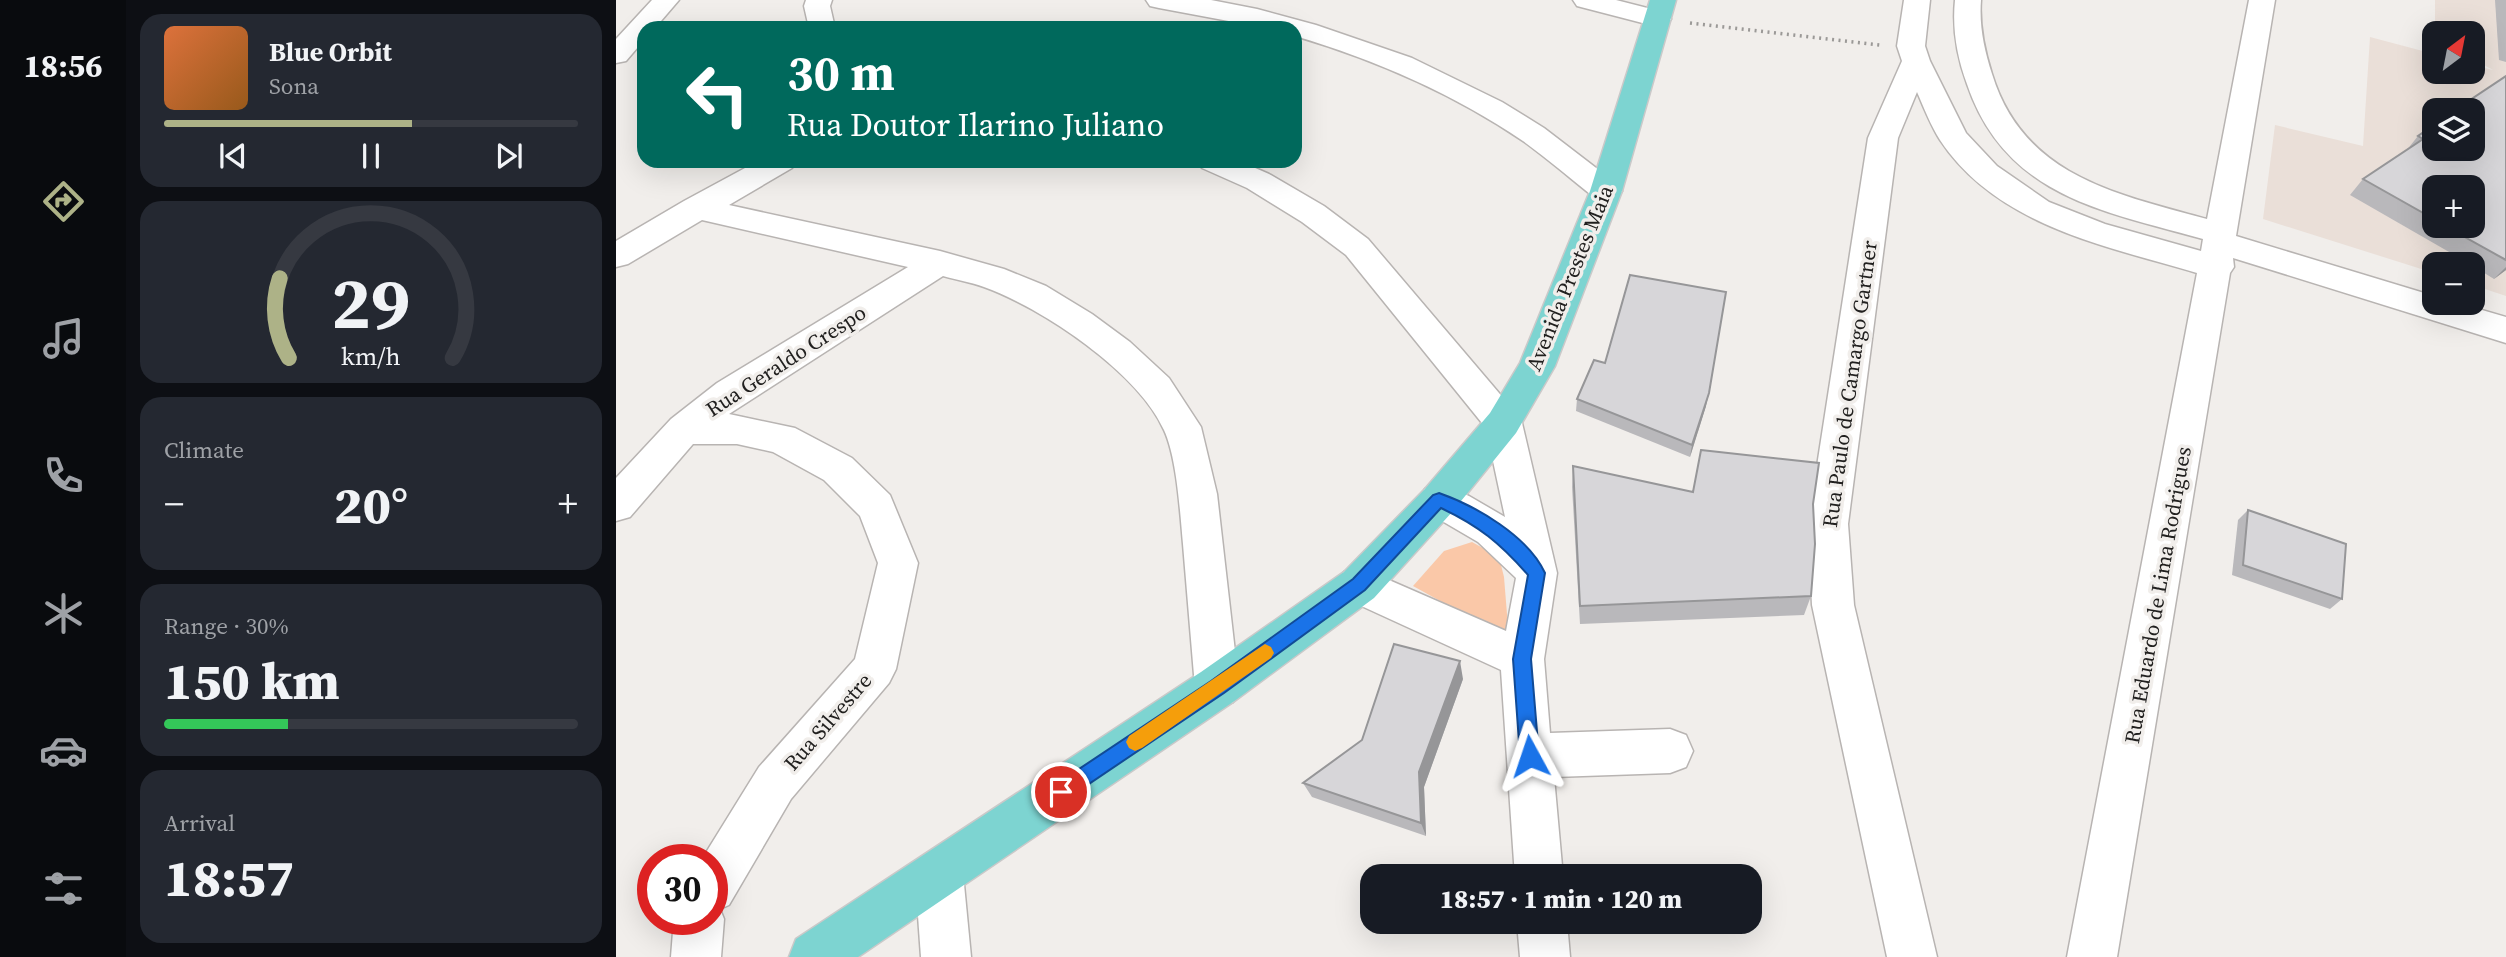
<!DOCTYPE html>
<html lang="en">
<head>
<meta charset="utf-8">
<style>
	body { margin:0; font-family:"Source Serif 4",serif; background:#242831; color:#f1f3f6; height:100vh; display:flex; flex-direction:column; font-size:26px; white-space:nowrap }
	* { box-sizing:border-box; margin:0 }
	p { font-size:23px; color:#9ea1a6 }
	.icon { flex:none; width:38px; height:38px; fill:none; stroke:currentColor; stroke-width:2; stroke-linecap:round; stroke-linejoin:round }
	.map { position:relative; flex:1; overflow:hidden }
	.drawer { display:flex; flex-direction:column; gap:14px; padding:14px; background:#0d0f14; width:490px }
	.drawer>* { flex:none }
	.banner { position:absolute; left:21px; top:21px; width:665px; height:147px; border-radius:21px; box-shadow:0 7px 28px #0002; background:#00695c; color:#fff; overflow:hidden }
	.needle { width:46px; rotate:32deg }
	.fabs { position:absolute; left:1806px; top:21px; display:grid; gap:14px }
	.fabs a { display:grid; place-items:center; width:63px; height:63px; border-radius:14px; background:#171b24; box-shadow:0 7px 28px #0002; font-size:35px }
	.speed { position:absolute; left:21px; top:844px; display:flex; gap:14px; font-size:35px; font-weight:700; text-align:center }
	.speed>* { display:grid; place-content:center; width:91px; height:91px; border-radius:50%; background:#171b24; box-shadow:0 7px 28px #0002; line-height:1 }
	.speed .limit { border:10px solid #d22; background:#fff; color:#111 }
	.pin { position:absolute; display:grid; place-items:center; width:60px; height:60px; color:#fff; margin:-30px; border:4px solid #fff; border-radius:50%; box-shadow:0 2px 7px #0007 }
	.me { position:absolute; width:77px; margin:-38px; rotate:355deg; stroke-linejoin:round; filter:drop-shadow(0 0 5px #0008) }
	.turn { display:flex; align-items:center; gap:24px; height:147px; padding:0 35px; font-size:32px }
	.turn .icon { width:91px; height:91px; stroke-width:2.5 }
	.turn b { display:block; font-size:49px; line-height:60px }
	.big { font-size:52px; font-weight:800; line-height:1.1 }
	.drawer .card { flex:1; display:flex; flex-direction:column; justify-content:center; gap:10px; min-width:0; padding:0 24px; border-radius:21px; background:#242831 }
	.drawer .dial { align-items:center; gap:0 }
	.dial svg { height:182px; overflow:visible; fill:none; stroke:#363941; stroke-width:7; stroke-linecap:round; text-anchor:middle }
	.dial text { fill:#f1f3f6; stroke:none }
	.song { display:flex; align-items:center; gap:21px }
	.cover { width:84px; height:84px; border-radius:10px; background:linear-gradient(135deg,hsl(20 70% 55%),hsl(30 70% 35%)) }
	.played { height:7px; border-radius:4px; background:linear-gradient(90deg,#adb287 60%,#363941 60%) }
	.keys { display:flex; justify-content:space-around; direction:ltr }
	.heat { display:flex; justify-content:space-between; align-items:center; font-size:38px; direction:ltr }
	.charge { height:10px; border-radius:5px; background:linear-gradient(90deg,#34c759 30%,#363941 0) }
	.trip { position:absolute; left:744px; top:864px; width:402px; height:70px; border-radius:21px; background:#171b24; box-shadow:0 7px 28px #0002; font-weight:800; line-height:70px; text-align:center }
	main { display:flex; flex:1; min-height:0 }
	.dock { display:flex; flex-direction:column; width:126px; justify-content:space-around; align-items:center; background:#090b0e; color:#9ea1a6 }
	.dock .icon { width:49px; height:49px }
	.dock .active { color:#adb287 }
	.dock b { font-size:32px; color:#f1f3f6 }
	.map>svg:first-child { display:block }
	.built { fill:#eadfd8; fill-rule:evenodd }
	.green { fill:#fac8a8 }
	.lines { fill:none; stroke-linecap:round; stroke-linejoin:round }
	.minor-casing { stroke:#b8b4b2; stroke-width:3 }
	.major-casing { stroke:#cac9c9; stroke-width:3 }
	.path { stroke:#9b9997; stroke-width:3.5; stroke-dasharray:2 4.5; stroke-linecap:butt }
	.minor { fill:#fff; fill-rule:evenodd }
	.major { fill:#7dd4d1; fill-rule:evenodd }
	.wall { fill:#b9b8bb; fill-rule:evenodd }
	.shaded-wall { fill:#969698 }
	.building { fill:#d7d6d9; stroke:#969698; stroke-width:2 }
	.route { fill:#1a73e8; stroke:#114b97; stroke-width:2 }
	.slow { fill:#f59e0b }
	.labels { text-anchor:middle; stroke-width:7; stroke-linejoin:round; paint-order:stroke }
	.street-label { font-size:21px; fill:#21201f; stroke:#f1eeeb }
</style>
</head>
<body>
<main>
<nav class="dock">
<b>18:56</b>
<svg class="icon active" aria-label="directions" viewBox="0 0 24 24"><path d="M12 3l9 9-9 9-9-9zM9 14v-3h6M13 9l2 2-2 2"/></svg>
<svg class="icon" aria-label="music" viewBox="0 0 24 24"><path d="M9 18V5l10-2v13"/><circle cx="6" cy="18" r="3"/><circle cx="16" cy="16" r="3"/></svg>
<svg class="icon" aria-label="phone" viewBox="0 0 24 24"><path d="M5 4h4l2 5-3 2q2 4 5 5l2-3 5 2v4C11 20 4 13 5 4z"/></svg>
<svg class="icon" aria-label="climate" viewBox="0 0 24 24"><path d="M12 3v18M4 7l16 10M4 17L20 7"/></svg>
<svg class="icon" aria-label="car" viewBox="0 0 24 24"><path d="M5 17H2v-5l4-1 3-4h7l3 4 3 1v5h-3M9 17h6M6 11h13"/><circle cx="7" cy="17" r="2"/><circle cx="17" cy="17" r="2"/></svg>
<svg class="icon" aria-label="filters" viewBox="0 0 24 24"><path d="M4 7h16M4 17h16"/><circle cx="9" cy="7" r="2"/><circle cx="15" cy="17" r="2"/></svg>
</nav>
<section class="drawer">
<div class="card">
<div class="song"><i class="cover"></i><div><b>Blue Orbit</b><p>Sona</p></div></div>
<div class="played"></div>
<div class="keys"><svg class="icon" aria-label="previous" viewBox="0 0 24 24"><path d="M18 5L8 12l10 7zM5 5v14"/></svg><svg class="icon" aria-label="pause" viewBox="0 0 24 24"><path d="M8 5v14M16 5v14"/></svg><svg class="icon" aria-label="next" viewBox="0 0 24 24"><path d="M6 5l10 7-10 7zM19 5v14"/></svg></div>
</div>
<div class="card dial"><svg viewBox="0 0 100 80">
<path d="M14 69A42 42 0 1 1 86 69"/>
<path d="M14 69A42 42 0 0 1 10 34" stroke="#adb287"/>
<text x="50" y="56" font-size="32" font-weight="700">29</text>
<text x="50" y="72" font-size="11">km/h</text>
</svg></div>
<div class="card"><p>Climate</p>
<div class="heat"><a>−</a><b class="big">20°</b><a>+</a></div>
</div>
<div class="card"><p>Range · 30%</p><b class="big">150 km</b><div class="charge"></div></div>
<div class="card"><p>Arrival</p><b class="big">18:57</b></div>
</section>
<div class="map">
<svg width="1890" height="957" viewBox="0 0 1890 957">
	<rect width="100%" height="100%" fill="#f1eeeb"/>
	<path class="built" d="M1819 0H1890V296L1857 285V264H1818V273L1647 219 1659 125 1747 146 1754 37 1818 54V72H1857V65L1877 70 1857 59V33H1819ZM1818 110H1857V149H1818ZM1818 187H1857V226H1818Z"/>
	<path class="green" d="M856 542 883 557 888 577 893 639 797 586 828 551Z"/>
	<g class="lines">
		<defs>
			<g id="minor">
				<path d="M36 0H63L39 28H28V40L10 61 0 63V39Z"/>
				<path d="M190 0H216L214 6 219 28H193L188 6Z"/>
				<path d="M530 0H595L641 9 700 25 796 58 886 102 928 128 1001 184 1006 191 1001 198 990 201 979 198C955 179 932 159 907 141 838 94 760 60 679 36V28H650L543 8 534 6Z"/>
				<path d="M957 0H1000L1051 13 1055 19 1051 25 1042 27 961 6Z"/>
				<path d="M1288 0H1314L1309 46 1314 61 1350 133 1381 166 1433 202 1489 224 1585 251 1587 239C1486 211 1389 196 1351 84 1341 57 1336 29 1339 0H1365C1363 26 1368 49 1376 74 1407 176 1500 194 1591 219L1633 0H1659L1620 236 1818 296V303H1842L1890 317V343L1617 258 1618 267 1614 273 1501 957H1451L1581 273C1490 246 1381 226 1324 140 1315 126 1308 108 1301 92L1282 138 1232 524 1238 605 1321 957H1271L1196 605 1192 524 1252 138 1286 61 1281 46Z"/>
				<path d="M142 161H180L176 168 113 205 324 251 388 269 430 286 476 314 514 342 553 378 585 427 601 494 623 687 617 702 601 708 585 702 579 687C575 639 571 592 567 544 564 512 561 458 548 430 522 372 426 308 368 287 355 282 341 280 327 276L113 414 179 428 236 458 274 495 302 563 280 669 273 683 175 799 113 905 104 909 108 919 105 957H55L58 919H96V859H86L143 767 239 659 262 563 244 516 208 480 157 452 121 444H77L14 517 0 521V478L55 419 101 383 292 267 86 220 12 264 0 267V241L68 201Z"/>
				<path d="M582 161H623L653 174 708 206 752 239 900 413 906 423 941 573 928 659 934 733 1054 729 1070 735 1077 751 1070 767 1054 773 938 777 947 877H899L885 670 728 598 722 585 728 572 743 567 890 631 900 578 862 542 809 511 803 500 809 489 823 484 853 496 889 517 870 428 730 255 686 222 631 188 586 168Z"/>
				<path d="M323 850 340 857 347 874 355 957H305L299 874 306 857Z"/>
				<path d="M901 922H951L954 957H904Z"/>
			</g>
			<path id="major" d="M1034 0H1060L1006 191 939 366 900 433 837 511 758 598 617 702 242 957H173L180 939 585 672 728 572 809 489 874 413 904 363 974 191Z"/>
		</defs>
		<use href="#minor" class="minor-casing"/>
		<use href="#major" class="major-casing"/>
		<path class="path" d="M1074 23 1264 45"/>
		<use href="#minor" class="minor"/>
		<use href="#major" class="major"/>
	</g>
	<g class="wall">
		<path d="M1879 0H1890V62L1883 60Z"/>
		<path d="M1890 76V270L1878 279 1857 266V264H1854L1734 195 1747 179 1790 151 1802 136ZM1818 187 1857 226H1818Z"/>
		<path d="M961 399 1090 406 1074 457 960 411Z"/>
		<path d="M957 466 1077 492 1197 504 1195 596 1188 615 964 624 956 487Z"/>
		<path d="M1632 510 1726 599 1714 609 1616 575 1622 520Z"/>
		<path d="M847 679 808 787 810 836 696 797 687 783 746 740Z"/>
	</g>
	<g class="shaded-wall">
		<path d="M1890 267V270L1878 279Z"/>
		<path d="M1093 393 1090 406 1074 457 1076 445Z"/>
		<path d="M844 661 847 679 808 787 810 836 805 823 803 772Z"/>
	</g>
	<g class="building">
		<path d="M1890 76V260L1829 226H1857V187H1818V219L1747 179 1807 139 1802 136 1818 125V149H1857V110H1839Z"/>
		<path d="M1014 275 1110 292 1093 393 1076 445 961 399 978 360 989 363Z"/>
		<path d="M1085 450 1203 463 1197 504 1199 544 1195 596 964 606 957 466 1077 492Z"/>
		<path d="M1632 510 1730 544 1726 599 1627 565Z"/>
		<path d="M778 644 844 661 803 772 805 823 687 783 746 740Z"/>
	</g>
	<path class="route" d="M823 493C860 506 912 536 929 573L915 659 923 756 921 763 914 765 907 763 904 756 897 659 912 575C884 543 863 526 825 508L749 590 608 693 452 798 445 801 439 798 436 792 439 785 595 681 737 579 817 495Z"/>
	<path class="slow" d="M649 644 655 647 658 653 655 658 526 748 519 751 513 748 510 742 513 736Z"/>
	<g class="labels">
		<g class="street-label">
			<text transform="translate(954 278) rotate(-68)" y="7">Avenida Prestes Maia</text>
			<text transform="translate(170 361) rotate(-33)" y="7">Rua Geraldo Crespo</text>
			<text transform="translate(1234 384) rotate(-82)" y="7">Rua Paulo de Camargo Gartner</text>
			<text transform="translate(1542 595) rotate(-80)" y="7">Rua Eduardo de Lima Rodrigues</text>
			<text transform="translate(212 722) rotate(-49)" y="7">Rua Silvestre</text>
		</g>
	</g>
</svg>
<div class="fabs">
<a><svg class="needle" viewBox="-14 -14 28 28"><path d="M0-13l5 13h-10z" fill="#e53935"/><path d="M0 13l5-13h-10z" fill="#9ea1a6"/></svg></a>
<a><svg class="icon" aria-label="layers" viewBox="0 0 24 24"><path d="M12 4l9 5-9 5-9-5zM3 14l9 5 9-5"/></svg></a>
<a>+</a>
<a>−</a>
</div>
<div class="speed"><div class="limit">30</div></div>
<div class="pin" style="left:445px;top:792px;background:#d93025"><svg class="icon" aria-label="arrive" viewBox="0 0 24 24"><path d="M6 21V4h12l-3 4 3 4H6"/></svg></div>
<svg class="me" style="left:914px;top:756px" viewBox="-20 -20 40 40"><path d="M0-17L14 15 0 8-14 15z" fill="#1a73e8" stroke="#fff" stroke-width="4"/></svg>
<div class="trip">18:57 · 1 min · 120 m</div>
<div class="banner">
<div class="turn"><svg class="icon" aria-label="left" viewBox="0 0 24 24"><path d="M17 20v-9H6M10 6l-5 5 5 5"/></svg><div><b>30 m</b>Rua Doutor Ilarino Juliano</div></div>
</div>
</div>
</main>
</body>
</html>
